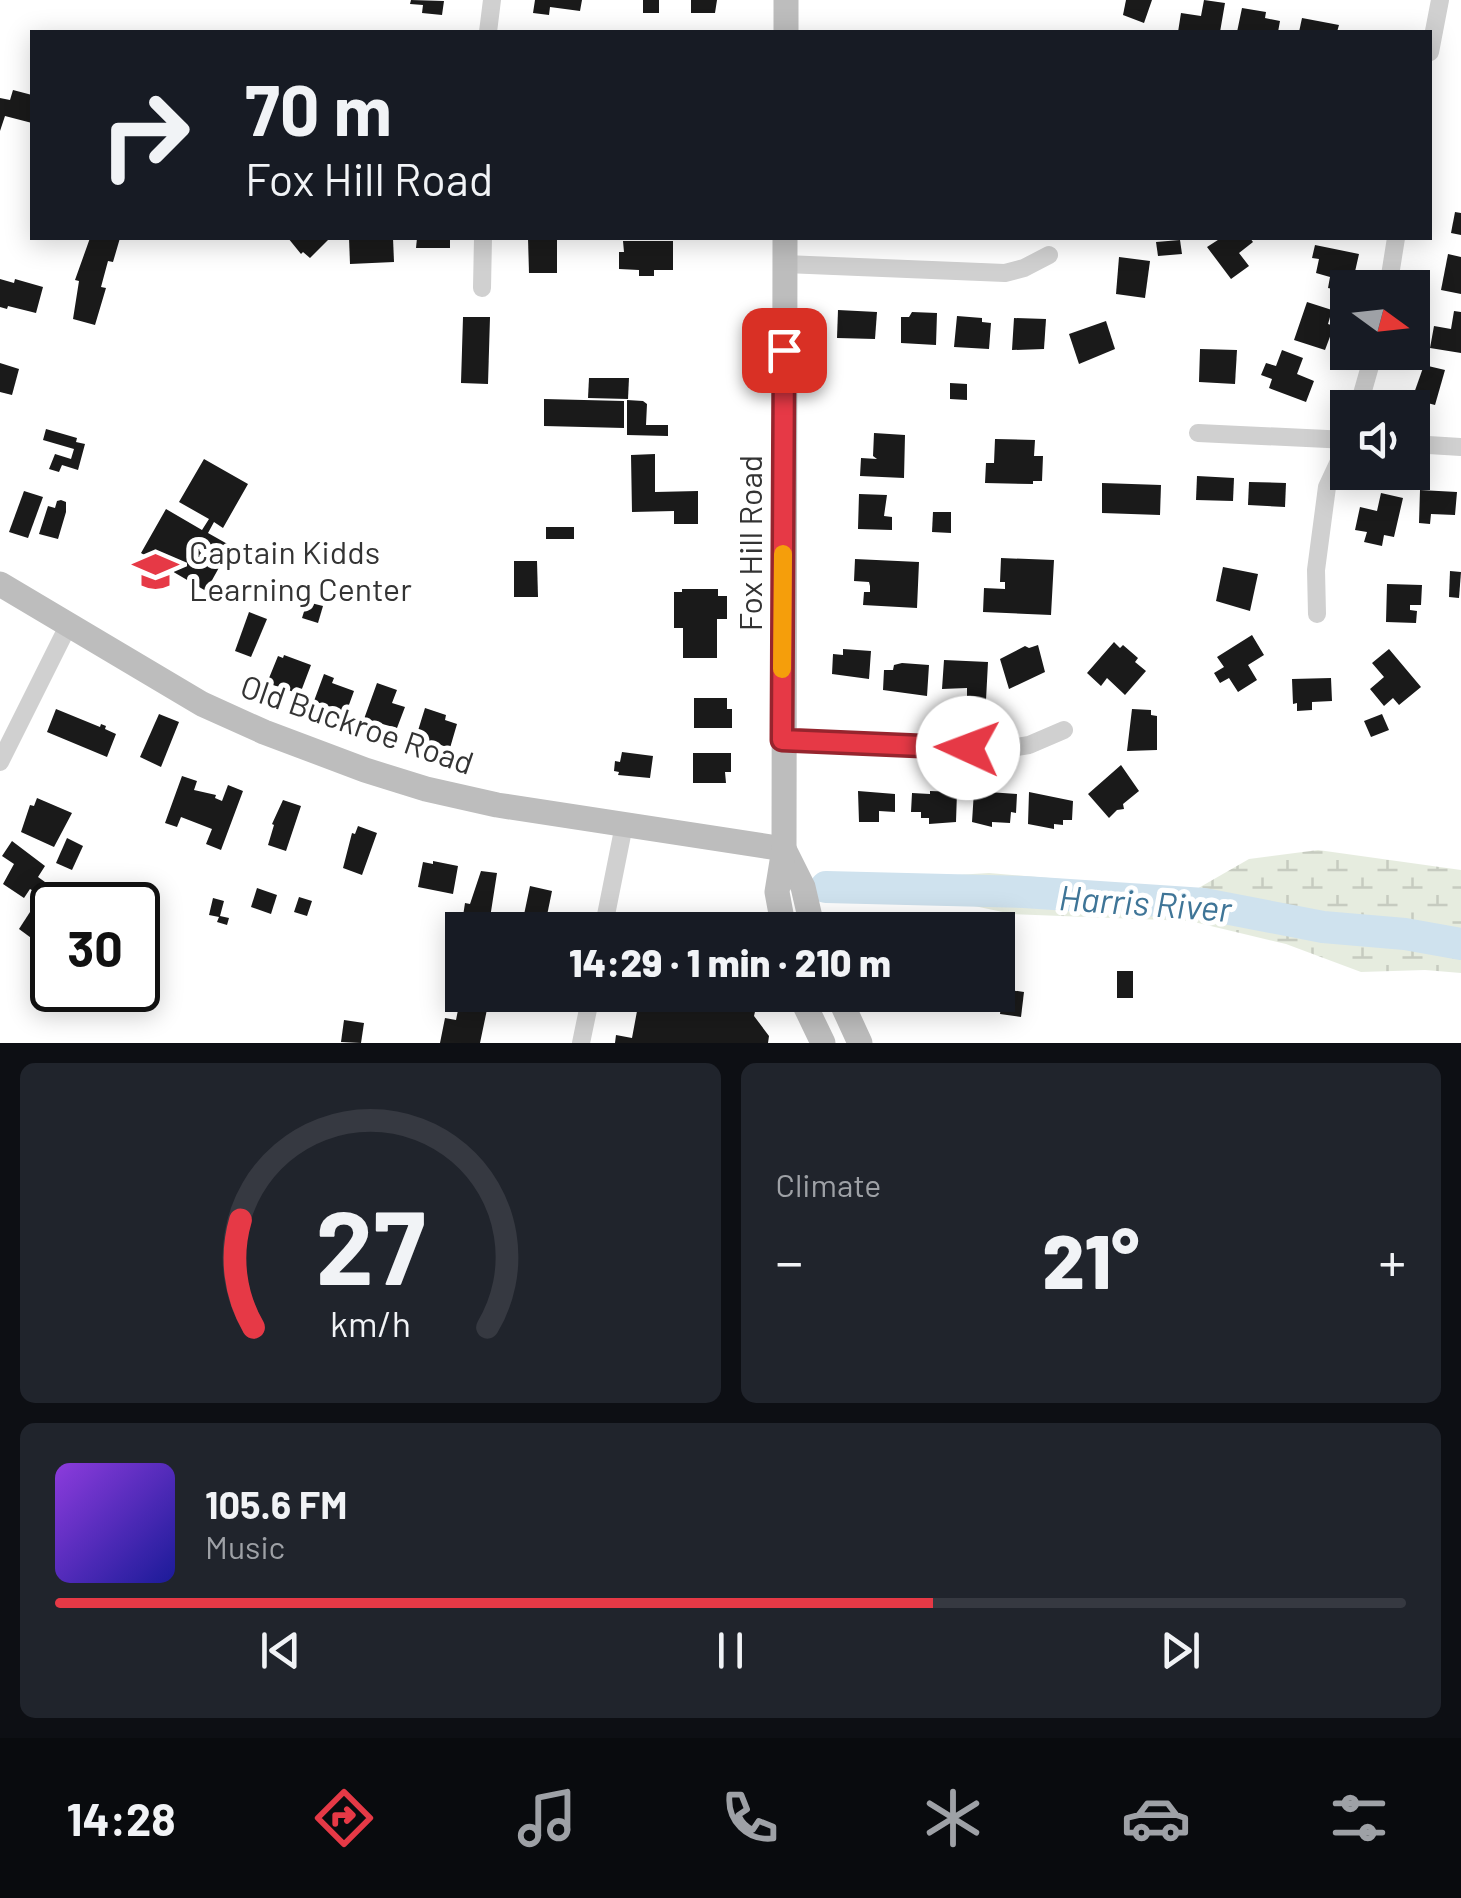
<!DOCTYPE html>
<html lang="en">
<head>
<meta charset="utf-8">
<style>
	body { margin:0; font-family:Barlow,sans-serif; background:#20242c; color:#f1f3f6; height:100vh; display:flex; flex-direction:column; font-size:38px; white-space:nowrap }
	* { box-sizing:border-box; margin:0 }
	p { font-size:32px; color:#9ea1a6 }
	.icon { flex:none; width:55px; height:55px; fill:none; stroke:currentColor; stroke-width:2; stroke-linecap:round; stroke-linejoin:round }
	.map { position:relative; height:1043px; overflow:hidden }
	.side { display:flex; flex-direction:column; gap:20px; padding:20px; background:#0d0f14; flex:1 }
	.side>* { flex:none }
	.banner { position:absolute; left:30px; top:30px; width:1402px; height:210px; border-radius:0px; box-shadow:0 5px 25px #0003; background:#171b24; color:#f1f3f6; overflow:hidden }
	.needle { width:65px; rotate:105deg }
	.controls { position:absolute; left:1330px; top:270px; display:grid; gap:20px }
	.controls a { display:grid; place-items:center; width:100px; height:100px; border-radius:0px; background:#171b24; box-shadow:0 5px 25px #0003; font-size:50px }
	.speed { position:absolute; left:30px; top:882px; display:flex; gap:20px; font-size:50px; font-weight:700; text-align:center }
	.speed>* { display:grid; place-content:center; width:130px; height:130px; border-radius:50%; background:#171b24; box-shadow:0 5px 25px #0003; line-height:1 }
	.speed .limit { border:5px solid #111; border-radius:15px; background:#fff; color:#111 }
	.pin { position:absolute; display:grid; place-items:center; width:85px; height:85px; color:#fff; margin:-42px; border-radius:20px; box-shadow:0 5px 15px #0006 }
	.me { position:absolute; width:110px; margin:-55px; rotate:272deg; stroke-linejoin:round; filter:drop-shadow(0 0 8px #0008) }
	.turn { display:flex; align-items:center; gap:35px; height:210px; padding:0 50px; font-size:45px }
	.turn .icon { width:130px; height:130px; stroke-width:2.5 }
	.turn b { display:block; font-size:70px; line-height:85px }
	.big { font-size:75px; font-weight:800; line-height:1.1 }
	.side .card { flex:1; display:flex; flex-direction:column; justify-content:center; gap:15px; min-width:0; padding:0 35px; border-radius:15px; background:#20242c }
	.side .dial { align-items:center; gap:0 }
	.dial svg { height:260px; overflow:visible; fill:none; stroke:#363941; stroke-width:7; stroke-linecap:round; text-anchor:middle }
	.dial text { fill:#f1f3f6; stroke:none }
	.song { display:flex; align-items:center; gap:30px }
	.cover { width:120px; height:120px; border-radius:15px; background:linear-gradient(135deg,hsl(270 70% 55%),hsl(240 70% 35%)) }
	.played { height:10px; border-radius:5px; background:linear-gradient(90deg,#e63946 65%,#363941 65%) }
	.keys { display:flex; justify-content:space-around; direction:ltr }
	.heat { display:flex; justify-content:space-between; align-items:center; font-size:55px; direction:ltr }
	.side .tiles { flex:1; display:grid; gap:20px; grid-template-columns:1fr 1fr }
	.card:last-child { grid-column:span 2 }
	.trip { position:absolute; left:445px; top:912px; width:570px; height:100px; border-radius:0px; background:#171b24; box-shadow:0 5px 25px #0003; font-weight:800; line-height:100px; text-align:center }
	.tabs { display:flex; height:160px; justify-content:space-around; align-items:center; background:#090b0e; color:#9ea1a6 }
	.tabs .icon { width:70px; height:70px }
	.tabs .selected { color:#e63946 }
	.tabs b { font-size:45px; color:#f1f3f6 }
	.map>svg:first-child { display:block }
	.wetland { fill:url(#wetland-marsh) }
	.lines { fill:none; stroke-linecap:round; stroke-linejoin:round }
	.river { stroke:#cfe2ee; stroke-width:32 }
	.building { fill:#1a1a1a }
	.street { stroke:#d0d0d0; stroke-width:18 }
	.secondary { stroke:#bdbdbd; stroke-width:25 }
	.route-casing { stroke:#96252e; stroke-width:25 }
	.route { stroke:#e63946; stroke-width:18 }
	.slow { stroke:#f59e0b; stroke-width:18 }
	.labels { text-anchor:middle; stroke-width:10; stroke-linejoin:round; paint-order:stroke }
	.street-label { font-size:32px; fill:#333; stroke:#fff }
	.poi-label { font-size:32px; fill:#333; stroke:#fff; text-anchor:start }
	.water-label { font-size:35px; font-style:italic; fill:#3f7597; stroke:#fff }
</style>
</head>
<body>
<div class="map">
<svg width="1461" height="1043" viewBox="0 0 1461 1043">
	<defs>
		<pattern id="wetland-marsh" width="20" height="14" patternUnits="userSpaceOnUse" patternTransform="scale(2.5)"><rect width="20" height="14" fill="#e6ecdf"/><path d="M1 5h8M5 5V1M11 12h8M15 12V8" fill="none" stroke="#c6cbc0"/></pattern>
	</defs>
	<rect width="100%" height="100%" fill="#fff"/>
	<path class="wetland" d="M1318 850 1461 870V973L1425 970 1361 972 1286 944 1190 921 1012 914 932 897 838 898 829 878 859 872 892 879 989 873 1195 890 1249 859Z"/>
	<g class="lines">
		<path class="river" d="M826 887 1024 892 1204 904 1323 927 1405 934 1461 944"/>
	</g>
	<g class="building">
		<path d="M411 0 444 1 442 15 422 13 423 5 410 4Z"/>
		<path d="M535 0H582L580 11 550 7 549 15 533 13Z"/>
		<rect x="643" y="0" width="16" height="13"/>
		<path d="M691 0H717L715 13H691Z"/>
		<path d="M1126 0H1152L1144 23 1123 15Z"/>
		<path d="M1204 0 1225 3 1220 32H1178L1181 13 1201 16Z"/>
		<path d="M1242 8 1266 12 1265 18 1280 21 1278 32H1237Z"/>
		<path d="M1302 18 1339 25 1337 32H1299Z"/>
		<path d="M13 90 32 95V123L5 116 0 131V98L10 100Z"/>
		<path d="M1455 212 1461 213V235L1451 233Z"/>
		<path d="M90 238H120L113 262 108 261 101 287 106 288 95 325 73 319 79 281 75 280Z"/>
		<path d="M288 238H330L310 258 303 252 301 254Z"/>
		<path d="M349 238H393L394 262 350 264Z"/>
		<path d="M417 238H450V248H416Z"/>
		<path d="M528 238H557V273H529Z"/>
		<path d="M1221 238H1250L1253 242 1239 253 1249 266 1231 279 1207 247Z"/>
		<path d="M1180 240 1182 254 1158 256 1156 242Z"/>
		<path d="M623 241H673V270H654V276H639V270L619 269V252H624Z"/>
		<path d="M1315 245 1359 254 1354 276 1347 274 1343 291 1328 288 1330 277 1316 273 1319 259 1312 258Z"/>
		<path d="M1448 254 1461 257V294L1441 290Z"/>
		<path d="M1119 257 1150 261 1145 298 1116 294Z"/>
		<path d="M0 279 14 283 15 279 43 287 36 313 8 306 7 309 0 307Z"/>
		<path d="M1307 302 1332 310 1328 324 1334 326 1325 350 1294 340Z"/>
		<path d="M838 310 877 312 875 339 837 338Z"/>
		<path d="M1454 311 1461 312V353L1430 348 1434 326 1451 329Z"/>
		<path d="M912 312 937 313 936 345 901 343V317H909Z"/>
		<path d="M957 316 982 318V322L991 323 989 349 954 347Z"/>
		<path d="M463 317H490L488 384 461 383Z"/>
		<path d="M1014 318 1046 319 1044 349 1012 350Z"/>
		<path d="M1106 321 1115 349 1079 364 1069 334Z"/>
		<path d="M1200 349 1237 350 1235 384 1199 382Z"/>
		<path d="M1282 350 1303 358 1297 374 1314 381 1306 402 1269 388 1272 379 1261 375 1266 363 1276 366Z"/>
		<path d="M0 363 19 369 12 395 0 392Z"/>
		<path d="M1424 365 1445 370 1435 405 1412 399Z"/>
		<path d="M589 378H629L628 399 588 398Z"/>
		<path d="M950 383 967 384V400L950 399Z"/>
		<path d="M544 399 624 401V428L544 426Z"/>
		<path d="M627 400 643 401 647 404 646 425H668V436L627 435Z"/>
		<path d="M46 429 77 438 76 442 85 444 78 470 62 465 59 472 49 469 55 454 71 459 74 449 43 440Z"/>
		<path d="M874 433 905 435 904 478 860 476 861 458 877 459 873 456Z"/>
		<path d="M995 439 1035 440 1034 456H1043L1042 481H1033V484L985 483 986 463H994Z"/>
		<path d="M655 454V492L698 491V524H674V511L632 512 631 455Z"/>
		<path d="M204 459 248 484 223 528 214 522 208 533 231 546 206 591 141 553 166 509 202 530 209 519 179 502Z"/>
		<path d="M1197 476 1234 478 1233 501 1196 500Z"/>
		<path d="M1249 482 1286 483 1285 507 1248 505Z"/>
		<path d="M1102 483 1161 485 1160 515 1102 513Z"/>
		<path d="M1420 490 1457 492 1455 515 1431 514 1430 524 1419 523Z"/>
		<path d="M24 491 43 497 28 538 9 532Z"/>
		<path d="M1381 493 1403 498 1394 537 1384 535 1382 546 1364 542 1367 532 1355 530 1360 507 1377 511Z"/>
		<path d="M859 494 887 495 884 516 892 517V530L858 529Z"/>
		<path d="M61 500 66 502V512L58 539 39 534 48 506 55 508 57 501Z"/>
		<path d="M933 512H951V533L932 532Z"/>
		<rect x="546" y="527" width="28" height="12"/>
		<path d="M1001 558 1054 560 1051 615 983 612 984 588 1005 589V582H1000Z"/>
		<path d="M855 559 919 562 917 608 863 605 864 592H870V586L869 582 854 581Z"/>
		<path d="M514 561H537L538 597H514Z"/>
		<path d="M1223 567 1258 574 1250 611 1216 601Z"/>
		<path d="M1450 571 1461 572 1459 598 1449 597Z"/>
		<path d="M1387 584 1422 585 1421 605H1410V610L1417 611 1416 623 1386 622Z"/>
		<path d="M682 589H718V596H727V619H717V658H683V628H674V592H682Z"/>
		<path d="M307 602 323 606 318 623 302 618Z"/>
		<path d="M249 612 267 619 251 657 235 651Z"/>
		<path d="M1252 635 1264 655 1248 665 1257 680 1238 692 1229 678 1220 683 1214 673 1224 667 1217 657Z"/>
		<path d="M1114 642 1120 648 1123 645 1138 658 1135 662 1146 671 1125 695 1107 678 1101 686 1087 673Z"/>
		<path d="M1038 645 1045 672 1009 689 1000 659 1025 646 1029 648Z"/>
		<path d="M843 649 871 651 869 679 832 674 833 654 843 655Z"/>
		<path d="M1389 649 1421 687 1399 705 1393 698 1384 706 1370 689 1384 677 1372 663Z"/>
		<path d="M284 655 311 665 300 694 267 683 278 656 283 658Z"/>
		<path d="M944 660 988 662 986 700 967 699V688L942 689Z"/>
		<path d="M902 663 929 665 927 696 883 690 884 670H893L894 665Z"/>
		<path d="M324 674 334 678 332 683 354 691 346 713 314 701Z"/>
		<path d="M1331 678 1332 701 1312 702V710L1297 711V703L1293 704 1292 679Z"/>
		<path d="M377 683 397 690 392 703 405 707 397 728 364 719Z"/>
		<path d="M694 698H727V709H732V728H694Z"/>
		<path d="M425 708 446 715 445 720 457 724 450 748 416 737Z"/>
		<path d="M56 709 100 727 101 724 106 726 105 729 116 734 107 757 47 732Z"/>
		<path d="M1132 709 1151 710V715L1157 716V750L1127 751Z"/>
		<path d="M159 714 179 722 161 767 140 757Z"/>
		<path d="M1382 714 1389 730 1371 737 1364 721Z"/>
		<path d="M622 752 653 756 650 778 618 775 619 772 614 771 615 761 620 762Z"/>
		<path d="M693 753H731V772H725L726 783H693Z"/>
		<path d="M1121 765 1139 791 1123 804 1124 809 1117 810 1109 818 1088 794Z"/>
		<path d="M182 776 197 781 194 790 216 795 215 798 222 801 228 785 243 791 221 850 206 844 212 829 181 817 177 827 165 823Z"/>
		<path d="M858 791 895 794V812L879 811V822H859Z"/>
		<path d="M930 791 957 792 956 822 929 824V818H921V812H911L912 793 930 794Z"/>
		<path d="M974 791 1017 794 1016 813 1011 812 1010 823 992 822V827L972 822Z"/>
		<path d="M1029 792 1073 801 1072 820H1063V825L1054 824V829L1028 824Z"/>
		<path d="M37 798 72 813 54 847 21 832 30 805 34 806Z"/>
		<path d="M283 800 301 806 286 851 268 845 274 825 272 824Z"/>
		<path d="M358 826 377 833 362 875 343 868 352 833 355 834Z"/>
		<path d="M67 838 83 846 72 870 56 863Z"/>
		<path d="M12 841 45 866 38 877 45 882 37 893 30 889 24 898 3 884 14 864 2 856Z"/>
		<path d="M433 861 458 866 453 894 418 887 423 862 433 864Z"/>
		<path d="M481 871 497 873 490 918 463 916 465 903 470 904Z"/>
		<path d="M530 886 552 891 544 930 521 929Z"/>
		<path d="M257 888 277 895 271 914 251 907Z"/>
		<path d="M299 897 312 901 307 916 294 912Z"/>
		<path d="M213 898 224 901 220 916 229 918 227 925 217 922 219 917 209 915Z"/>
		<path d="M30 912 50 926 38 943 19 929Z"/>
		<rect x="1117" y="971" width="16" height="27"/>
		<path d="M1003 989 1024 992 1021 1017 1000 1014Z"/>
		<path d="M461 995H490L480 1043H440L445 1018 456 1020Z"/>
		<path d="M640 995H759L754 1016 769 1036 768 1043H615L616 1035 632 1038Z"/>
		<path d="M898 995H984L982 1010 897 1000Z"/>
		<path d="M344 1020 364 1023 361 1043 341 1042Z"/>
	</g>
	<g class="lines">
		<g class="street">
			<path d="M488 32 492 0"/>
			<path d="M1430 52 1440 0"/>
			<path d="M785 264 1005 273 1024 268 1049 255"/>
			<path d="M482 288 483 238"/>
			<path d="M1388 288 1396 238"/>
			<path d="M1358 408 1374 352"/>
			<path d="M1198 433 1348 440"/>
			<path d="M1412 444 1461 447"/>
			<path d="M1317 614 1316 570 1327 487 1348 442"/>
			<path d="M782 740 1005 749 1029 745 1064 730"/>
			<path d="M0 762 68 626"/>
			<path d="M603 930 624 825"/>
			<path d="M581 1043 591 995"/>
		</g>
		<g class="secondary">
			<path d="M786 32V0"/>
			<path d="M0 584 202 704 264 732 365 770 426 789 497 805 784 849"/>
			<path d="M784 849 803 887 813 930"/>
			<path d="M784 930 777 892 784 849 785 238"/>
			<path d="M800 995 823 1043"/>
			<path d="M838 995 860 1043"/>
		</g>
	</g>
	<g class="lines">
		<defs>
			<path id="route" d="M784 350 782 740 968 748"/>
		</defs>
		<use href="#route" class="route-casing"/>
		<use href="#route" class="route"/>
		<path class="slow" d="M782 669 783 554"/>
	</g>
	<defs>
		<symbol id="school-bare" viewBox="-9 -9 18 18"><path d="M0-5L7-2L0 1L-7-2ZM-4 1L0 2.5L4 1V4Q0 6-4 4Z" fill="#e63946" stroke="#fff" stroke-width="2.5" paint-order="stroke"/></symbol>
	</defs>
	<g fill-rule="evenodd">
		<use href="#school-bare" x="124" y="540" width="63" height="63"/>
	</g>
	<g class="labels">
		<g class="street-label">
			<text transform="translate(751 543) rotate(-90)" y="11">Fox Hill Road</text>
			<text transform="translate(357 725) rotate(19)" y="11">Old Buckroe Road</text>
		</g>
		<g class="poi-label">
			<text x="189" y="564">Captain Kidds<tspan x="189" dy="37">Learning Center</tspan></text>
		</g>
		<g class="water-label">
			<text transform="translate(1145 904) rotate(4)" y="12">Harris River</text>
		</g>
	</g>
</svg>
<div class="controls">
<a><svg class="needle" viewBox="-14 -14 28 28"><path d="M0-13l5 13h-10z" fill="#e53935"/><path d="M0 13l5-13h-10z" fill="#9ea1a6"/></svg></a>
<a><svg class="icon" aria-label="sound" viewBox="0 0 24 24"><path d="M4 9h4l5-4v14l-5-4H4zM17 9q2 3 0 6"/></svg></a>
</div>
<div class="speed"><div class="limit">30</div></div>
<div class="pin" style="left:784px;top:350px;background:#d93025"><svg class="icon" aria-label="arrive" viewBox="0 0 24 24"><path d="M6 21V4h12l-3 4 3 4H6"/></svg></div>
<svg class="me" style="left:968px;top:748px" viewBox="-20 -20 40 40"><circle r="19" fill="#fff"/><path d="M0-13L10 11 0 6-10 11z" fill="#e63946"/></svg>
<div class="trip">14:29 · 1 min · 210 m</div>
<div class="banner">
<div class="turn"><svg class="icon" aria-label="right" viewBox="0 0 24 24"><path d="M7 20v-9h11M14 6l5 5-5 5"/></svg><div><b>70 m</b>Fox Hill Road</div></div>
</div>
</div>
<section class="side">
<div class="tiles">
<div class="card dial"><svg viewBox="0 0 100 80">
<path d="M14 69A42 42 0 1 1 86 69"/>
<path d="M14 69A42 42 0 0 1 10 36" stroke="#e63946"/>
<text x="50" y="56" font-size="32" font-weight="700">27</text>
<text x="50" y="72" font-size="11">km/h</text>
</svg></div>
<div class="card"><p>Climate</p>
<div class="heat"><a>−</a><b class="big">21°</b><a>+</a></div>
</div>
<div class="card">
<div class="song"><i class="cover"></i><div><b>105.6 FM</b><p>Music</p></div></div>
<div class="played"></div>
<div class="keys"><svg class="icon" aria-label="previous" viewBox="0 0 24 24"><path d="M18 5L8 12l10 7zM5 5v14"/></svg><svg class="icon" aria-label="pause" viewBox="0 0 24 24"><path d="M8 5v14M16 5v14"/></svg><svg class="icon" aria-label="next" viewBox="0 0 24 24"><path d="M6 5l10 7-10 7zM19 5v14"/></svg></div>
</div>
</div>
</section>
<nav class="tabs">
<b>14:28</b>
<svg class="icon selected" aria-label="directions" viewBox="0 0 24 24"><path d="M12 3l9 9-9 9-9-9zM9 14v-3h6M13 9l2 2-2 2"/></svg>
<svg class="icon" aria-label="music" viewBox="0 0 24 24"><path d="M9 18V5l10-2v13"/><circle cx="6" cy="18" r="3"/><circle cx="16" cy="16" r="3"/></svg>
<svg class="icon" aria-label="phone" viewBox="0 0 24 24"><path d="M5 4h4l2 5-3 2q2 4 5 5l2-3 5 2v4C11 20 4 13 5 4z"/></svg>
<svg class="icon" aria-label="climate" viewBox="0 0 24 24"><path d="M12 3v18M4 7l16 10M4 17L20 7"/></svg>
<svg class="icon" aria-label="car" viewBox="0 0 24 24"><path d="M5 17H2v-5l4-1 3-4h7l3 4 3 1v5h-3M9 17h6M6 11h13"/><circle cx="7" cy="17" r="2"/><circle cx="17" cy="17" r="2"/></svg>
<svg class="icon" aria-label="filters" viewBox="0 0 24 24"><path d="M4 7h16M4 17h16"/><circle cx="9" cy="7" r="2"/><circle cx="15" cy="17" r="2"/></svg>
</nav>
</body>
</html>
